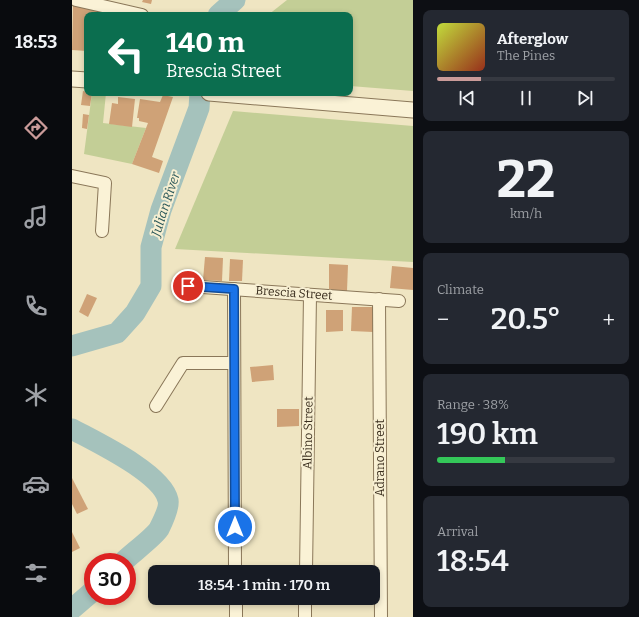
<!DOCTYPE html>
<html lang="en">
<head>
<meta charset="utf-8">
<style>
	body { margin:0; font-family:Bitter,serif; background:#242831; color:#f1f3f6; height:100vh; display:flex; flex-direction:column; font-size:15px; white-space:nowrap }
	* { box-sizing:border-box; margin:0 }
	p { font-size:13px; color:#9ea1a6 }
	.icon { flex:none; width:22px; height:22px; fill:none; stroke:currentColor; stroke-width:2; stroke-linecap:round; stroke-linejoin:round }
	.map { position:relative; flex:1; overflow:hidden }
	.panel { display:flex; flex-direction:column; gap:10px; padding:10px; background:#0d0f14; width:226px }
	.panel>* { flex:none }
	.top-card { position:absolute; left:12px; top:12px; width:269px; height:84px; border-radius:8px; box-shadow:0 2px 6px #0003; background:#0b6e4f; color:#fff; overflow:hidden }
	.speed { position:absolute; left:12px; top:553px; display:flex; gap:8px; font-size:20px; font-weight:700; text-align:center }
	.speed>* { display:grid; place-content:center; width:52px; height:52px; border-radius:50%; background:#171b24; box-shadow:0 2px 6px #0003; line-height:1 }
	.speed .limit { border:6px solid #d22; background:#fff; color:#111 }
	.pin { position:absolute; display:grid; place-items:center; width:34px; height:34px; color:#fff; margin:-17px; border:2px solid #fff; border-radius:50%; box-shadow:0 1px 4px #0007 }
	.me { position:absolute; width:44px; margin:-22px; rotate:0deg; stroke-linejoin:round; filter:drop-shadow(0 0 3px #0008) }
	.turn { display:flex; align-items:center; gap:14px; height:84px; padding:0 16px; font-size:18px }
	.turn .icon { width:52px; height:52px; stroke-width:2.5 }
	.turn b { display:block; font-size:28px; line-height:34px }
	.big { font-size:30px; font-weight:600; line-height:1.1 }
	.panel .card { flex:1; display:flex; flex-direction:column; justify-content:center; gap:6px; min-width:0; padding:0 14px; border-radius:8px; background:#242831 }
	.panel .dial { align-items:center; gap:0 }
	.dial b { font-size:52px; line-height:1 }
	.song { display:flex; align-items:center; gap:12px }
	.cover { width:48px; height:48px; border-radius:6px; background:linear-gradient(135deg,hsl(70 70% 55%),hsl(10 70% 35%)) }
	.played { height:4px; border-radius:2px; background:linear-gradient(90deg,#ca9b99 25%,#363941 25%) }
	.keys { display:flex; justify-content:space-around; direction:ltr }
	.heat { display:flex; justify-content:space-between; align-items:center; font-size:22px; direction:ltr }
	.charge { height:6px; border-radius:3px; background:linear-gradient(90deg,#34c759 38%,#363941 0) }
	.trip { position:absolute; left:76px; top:565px; width:232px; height:40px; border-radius:8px; background:#171b24; box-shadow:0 2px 6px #0003; font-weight:600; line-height:40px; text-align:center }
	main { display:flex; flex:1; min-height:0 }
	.tabs { display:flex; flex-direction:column; width:72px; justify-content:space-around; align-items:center; background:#090b0e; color:#9ea1a6 }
	.tabs .icon { width:28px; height:28px }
	.tabs .active { color:#ca9b99 }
	.tabs b { font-size:18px; color:#f1f3f6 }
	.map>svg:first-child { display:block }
	.green { fill:#c3ce96 }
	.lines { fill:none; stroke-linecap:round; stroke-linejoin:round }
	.river { stroke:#a5c2bc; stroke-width:21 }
	.building { fill:#cfa277 }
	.minor-casing { stroke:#8a7759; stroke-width:14 }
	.tertiary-casing { stroke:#8a7759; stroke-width:17 }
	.minor { stroke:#faf2d6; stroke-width:12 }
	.tertiary { stroke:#faf2d6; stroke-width:15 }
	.route-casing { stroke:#114b97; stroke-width:10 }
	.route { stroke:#1a73e8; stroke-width:7 }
	.labels { text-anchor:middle; stroke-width:4; stroke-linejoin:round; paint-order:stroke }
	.street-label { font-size:12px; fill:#392d1d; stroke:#f7efd2 }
	.water-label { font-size:13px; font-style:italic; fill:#2c595a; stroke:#f7efd2 }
</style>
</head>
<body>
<main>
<nav class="tabs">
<b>18:53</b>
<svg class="icon active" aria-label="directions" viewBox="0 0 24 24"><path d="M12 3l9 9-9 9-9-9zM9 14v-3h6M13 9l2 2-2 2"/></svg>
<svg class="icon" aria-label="music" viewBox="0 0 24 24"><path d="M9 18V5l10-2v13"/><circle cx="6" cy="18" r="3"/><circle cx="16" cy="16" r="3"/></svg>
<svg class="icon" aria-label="phone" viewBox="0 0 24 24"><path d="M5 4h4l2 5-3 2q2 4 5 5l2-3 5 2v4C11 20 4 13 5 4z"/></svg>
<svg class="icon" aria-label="climate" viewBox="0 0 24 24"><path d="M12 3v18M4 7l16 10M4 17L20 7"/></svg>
<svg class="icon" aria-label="car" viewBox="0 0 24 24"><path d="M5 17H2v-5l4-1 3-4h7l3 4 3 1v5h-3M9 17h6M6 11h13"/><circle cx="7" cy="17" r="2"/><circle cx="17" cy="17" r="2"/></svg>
<svg class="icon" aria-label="filters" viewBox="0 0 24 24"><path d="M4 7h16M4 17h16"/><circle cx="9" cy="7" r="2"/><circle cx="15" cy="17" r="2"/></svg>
</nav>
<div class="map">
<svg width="341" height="617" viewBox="0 0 341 617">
	<rect width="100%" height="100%" fill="#efe5c2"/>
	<g class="green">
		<path d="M215 0H341V91L278 86V15H196Z"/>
		<path d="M20 93H34L31 123 74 128 60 164 12 154Z"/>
		<path d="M161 111 341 126V262L103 249Z"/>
	</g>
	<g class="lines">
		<g class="river">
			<path d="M146 15 163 0"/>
			<path d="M0 346 45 333 63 313 79 286V247L89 210 127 108 128 93"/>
			<path d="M0 429C24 442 90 473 96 500 98 507 90 523 87 529 82 537 59 554 51 562"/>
			<path d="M0 609 21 591"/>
		</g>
	</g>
	<g class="building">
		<path d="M71 0H80L79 4 70 2Z"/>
		<path d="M1 4 49 15H15V51L0 50Z"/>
		<path d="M11 91 20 93 18 106 9 105Z"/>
		<path d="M91 95 101 97 80 157 91 161 87 173 60 164 76 123 67 121V118H65L68 99 88 102Z"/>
		<path d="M46 97 63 99 60 127 37 124 40 103 46 104Z"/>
		<path d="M11 114 17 115 15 129 10 128Z"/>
		<path d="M133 257 151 258 150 281 131 280Z"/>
		<path d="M158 259 171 260 170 281H157Z"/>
		<path d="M257 264 276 265 275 291H257Z"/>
		<path d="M320 266 341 268V290L318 288Z"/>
		<path d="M15 294 25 298 16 317 7 312Z"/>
		<path d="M280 307H301V332L279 331Z"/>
		<path d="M254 310H271V331L254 332Z"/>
		<path d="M201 365 202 380 180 382 178 367Z"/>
		<path d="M205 409H227V426L205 427Z"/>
		<path d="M0 478 16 509 5 514 0 504Z"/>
		<path d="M0 532 8 548 0 552Z"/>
		<path d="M118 598H153V605L118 604Z"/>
	</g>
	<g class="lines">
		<defs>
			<g id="minor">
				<path d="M4 0 70 15"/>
				<path d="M0 176 33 183 30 231"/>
				<path d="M116 286 327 301"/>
				<path d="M162 289 163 572"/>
				<path d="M307 299 309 617"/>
				<path d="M84 406 111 363H162"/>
				<path d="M234 572 238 295"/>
				<path d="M164 598V617"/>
				<path d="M233 617V598"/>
			</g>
			<g id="tertiary">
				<path d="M0 79 15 80"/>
				<path d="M137 93 341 110"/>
			</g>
		</defs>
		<use href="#minor" class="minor-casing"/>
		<use href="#tertiary" class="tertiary-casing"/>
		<use href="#minor" class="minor"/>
		<use href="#tertiary" class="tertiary"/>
	</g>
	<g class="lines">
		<defs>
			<path id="route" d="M116 286 162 289 163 527"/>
		</defs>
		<use href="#route" class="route-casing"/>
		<use href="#route" class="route"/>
	</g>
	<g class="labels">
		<g class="street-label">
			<text transform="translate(222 293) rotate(4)" y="4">Brescia Street</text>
			<text transform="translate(236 433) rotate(-89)" y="4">Albino Street</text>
			<text transform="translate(308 458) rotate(-90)" y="4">Adrano Street</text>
		</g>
		<g class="water-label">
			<text transform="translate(93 204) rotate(-72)" y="5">Julian River</text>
		</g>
	</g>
</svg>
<div class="speed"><div class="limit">30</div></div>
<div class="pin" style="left:116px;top:286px;background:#d93025"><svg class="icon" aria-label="arrive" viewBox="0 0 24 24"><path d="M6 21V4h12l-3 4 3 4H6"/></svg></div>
<svg class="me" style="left:163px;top:527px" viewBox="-20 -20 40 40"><circle r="17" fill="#1a73e8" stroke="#fff" stroke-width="3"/><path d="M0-11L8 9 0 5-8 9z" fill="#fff"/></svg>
<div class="trip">18:54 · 1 min · 170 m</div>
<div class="top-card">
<div class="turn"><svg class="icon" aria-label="left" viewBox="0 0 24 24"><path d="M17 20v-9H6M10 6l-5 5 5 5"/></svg><div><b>140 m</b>Brescia Street</div></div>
</div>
</div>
<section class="panel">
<div class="card">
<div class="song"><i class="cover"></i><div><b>Afterglow</b><p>The Pines</p></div></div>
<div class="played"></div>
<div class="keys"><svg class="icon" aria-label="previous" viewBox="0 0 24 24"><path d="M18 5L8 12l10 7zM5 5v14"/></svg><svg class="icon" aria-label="pause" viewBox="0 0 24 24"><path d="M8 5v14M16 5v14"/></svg><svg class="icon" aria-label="next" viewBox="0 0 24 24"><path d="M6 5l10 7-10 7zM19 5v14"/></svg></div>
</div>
<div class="card dial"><b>22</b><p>km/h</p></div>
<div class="card"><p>Climate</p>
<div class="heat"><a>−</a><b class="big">20.5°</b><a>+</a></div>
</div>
<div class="card"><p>Range · 38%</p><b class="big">190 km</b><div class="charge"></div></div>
<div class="card"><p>Arrival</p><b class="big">18:54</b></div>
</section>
</main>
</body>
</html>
